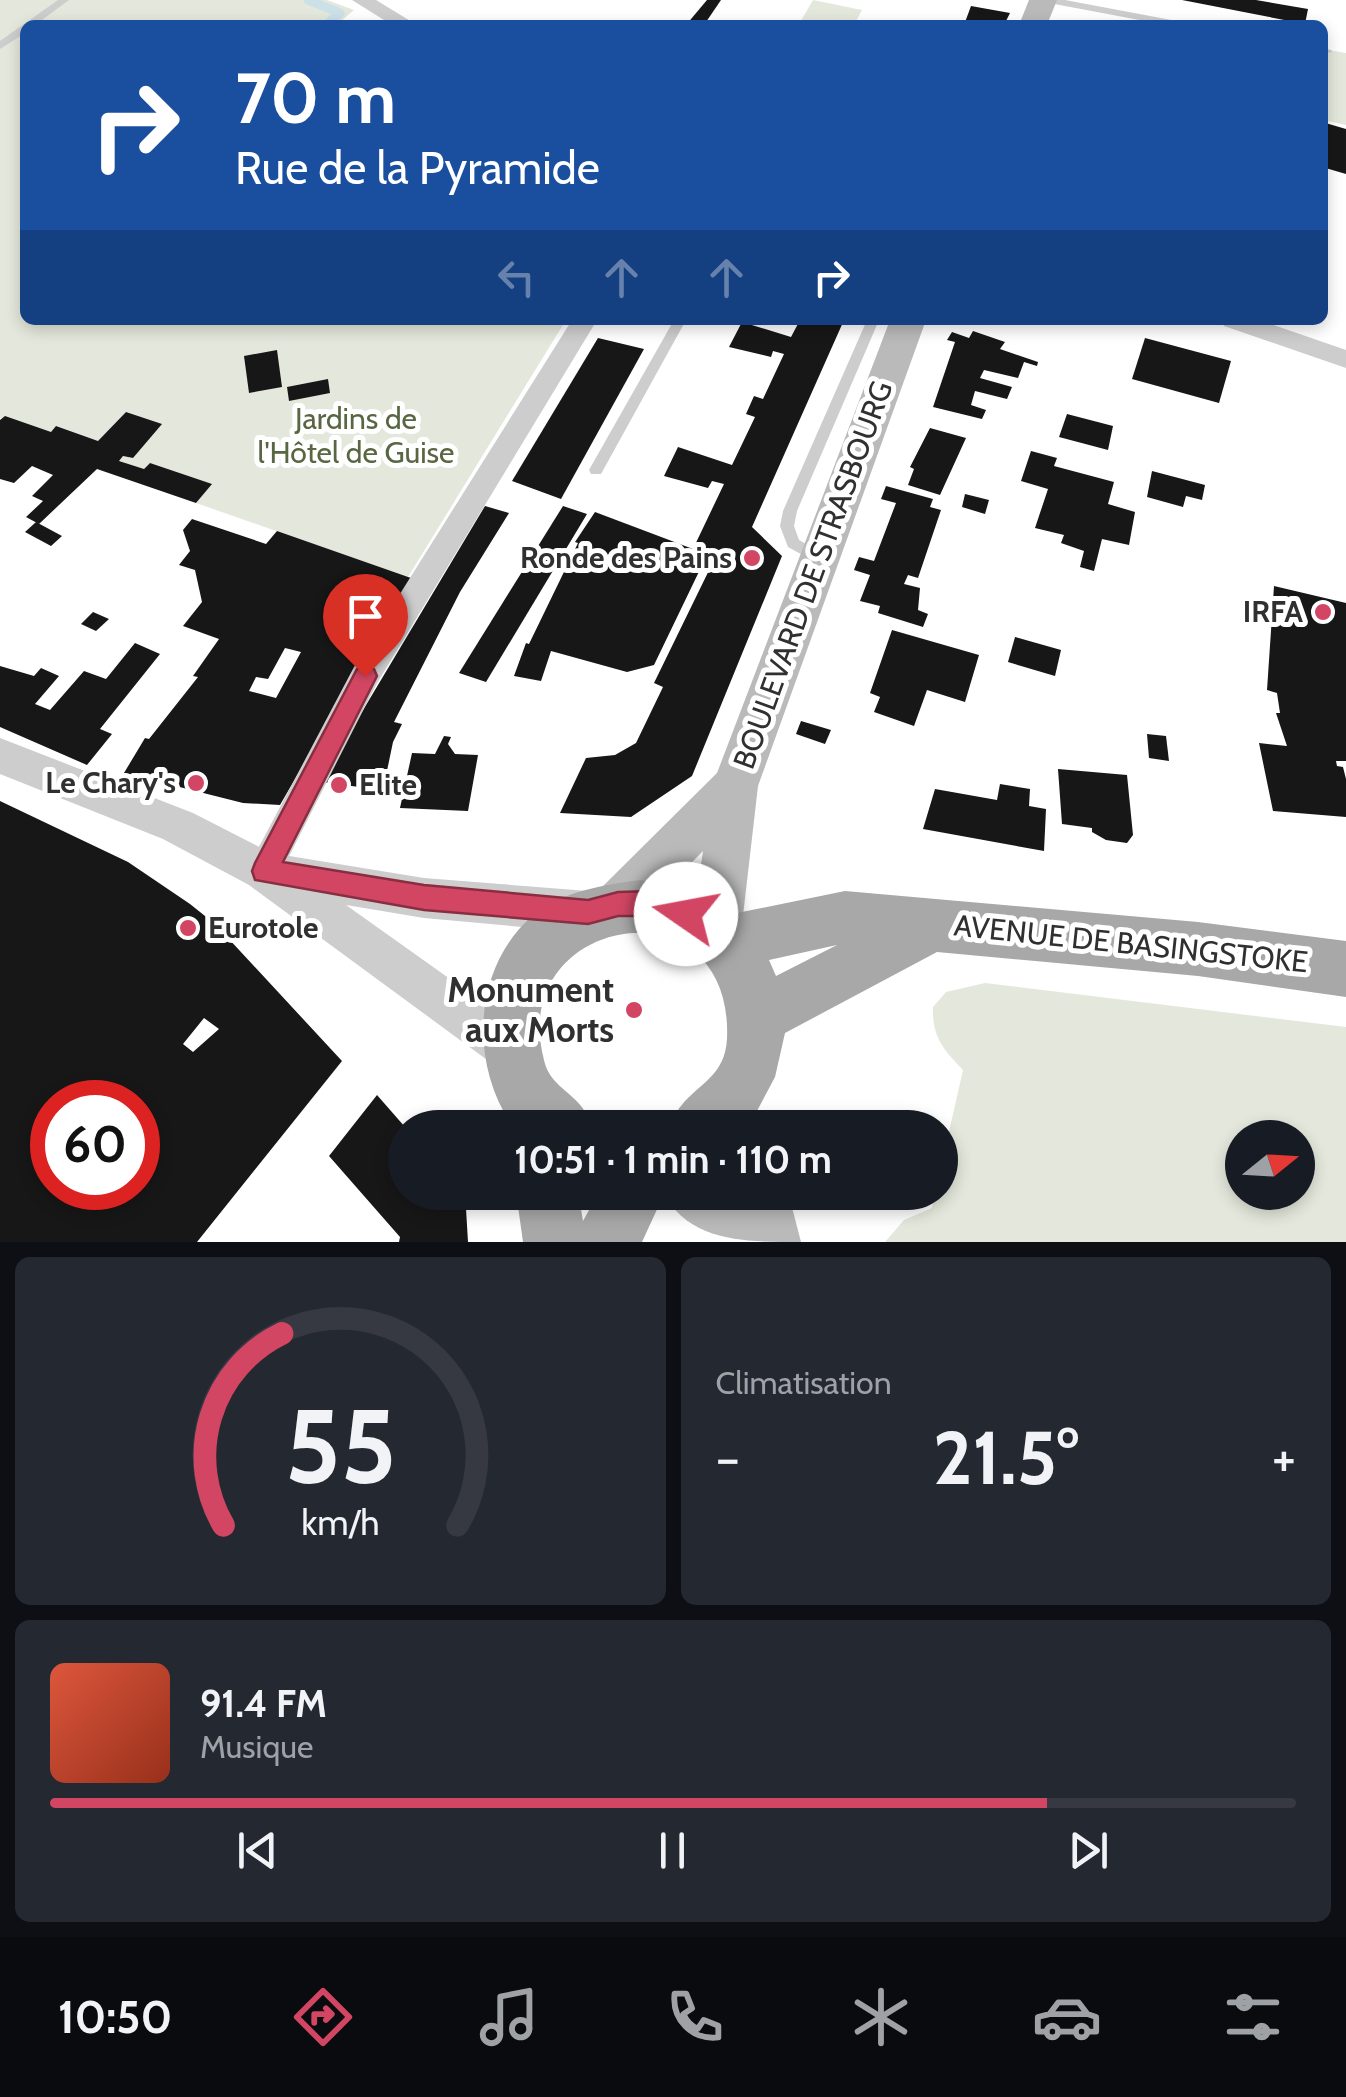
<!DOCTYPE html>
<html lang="fr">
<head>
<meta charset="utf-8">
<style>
	body { margin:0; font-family:Cabin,sans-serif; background:#242831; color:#f1f3f6; height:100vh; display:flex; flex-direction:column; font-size:38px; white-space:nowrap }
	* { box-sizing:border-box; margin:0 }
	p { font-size:32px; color:#9ea1a6 }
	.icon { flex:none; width:55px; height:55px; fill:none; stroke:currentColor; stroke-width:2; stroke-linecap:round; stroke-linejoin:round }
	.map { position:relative; height:1242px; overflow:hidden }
	.details { display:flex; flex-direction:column; gap:15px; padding:15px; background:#0d0f14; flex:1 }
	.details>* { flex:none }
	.hud { position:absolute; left:20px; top:20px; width:1308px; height:305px; border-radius:15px; box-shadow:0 5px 15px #0003; background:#1a4fa0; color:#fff; overflow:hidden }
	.needle { width:65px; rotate:72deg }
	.controls { position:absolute; left:1225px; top:1120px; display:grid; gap:20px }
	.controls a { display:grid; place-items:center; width:90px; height:90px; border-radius:50%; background:#171b24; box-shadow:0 5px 15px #0003; font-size:50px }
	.speed { position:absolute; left:30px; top:1080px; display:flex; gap:20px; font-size:50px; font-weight:700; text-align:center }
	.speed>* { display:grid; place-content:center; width:130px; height:130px; border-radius:50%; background:#171b24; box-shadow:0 5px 15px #0003; line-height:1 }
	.speed .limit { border:15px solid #d22; background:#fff; color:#111 }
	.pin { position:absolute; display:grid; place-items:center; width:85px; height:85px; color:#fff; margin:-102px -42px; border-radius:50% 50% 50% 0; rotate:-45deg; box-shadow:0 0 10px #0007 }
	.pin .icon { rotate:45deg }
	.me { position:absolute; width:110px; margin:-55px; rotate:282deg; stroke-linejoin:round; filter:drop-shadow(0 0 8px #0008) }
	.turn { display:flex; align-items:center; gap:35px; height:210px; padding:0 50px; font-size:45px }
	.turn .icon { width:130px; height:130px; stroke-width:2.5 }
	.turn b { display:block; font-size:70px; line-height:85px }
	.lanes { display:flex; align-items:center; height:95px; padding:0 50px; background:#0003; justify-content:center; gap:50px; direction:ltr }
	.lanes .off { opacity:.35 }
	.big { font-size:75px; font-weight:800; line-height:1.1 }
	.details .tile { flex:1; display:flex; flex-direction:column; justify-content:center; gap:15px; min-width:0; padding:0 35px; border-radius:15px; background:#242831 }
	.details .dial { align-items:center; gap:0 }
	.dial svg { height:260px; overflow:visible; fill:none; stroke:#363941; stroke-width:7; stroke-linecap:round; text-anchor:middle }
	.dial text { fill:#f1f3f6; stroke:none }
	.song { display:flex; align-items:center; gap:30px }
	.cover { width:120px; height:120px; border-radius:15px; background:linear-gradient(135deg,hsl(10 70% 55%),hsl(10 70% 35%)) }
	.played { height:10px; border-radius:5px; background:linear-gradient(90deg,#d24663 80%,#363941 80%) }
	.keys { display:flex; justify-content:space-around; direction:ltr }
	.heat { display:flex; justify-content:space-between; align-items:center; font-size:55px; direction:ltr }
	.details .tiles { flex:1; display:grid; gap:15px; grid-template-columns:1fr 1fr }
	.tile:last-child { grid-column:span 2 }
	.trip { position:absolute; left:388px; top:1110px; width:570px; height:100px; border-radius:50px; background:#171b24; box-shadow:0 5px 15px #0003; font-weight:800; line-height:100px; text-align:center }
	.tab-bar { display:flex; height:160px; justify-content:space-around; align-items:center; background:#090b0e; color:#9ea1a6 }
	.tab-bar .icon { width:70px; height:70px }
	.tab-bar .active { color:#d24663 }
	.tab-bar b { font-size:45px; color:#f1f3f6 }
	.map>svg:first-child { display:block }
	.green { fill:#e4e8dc; fill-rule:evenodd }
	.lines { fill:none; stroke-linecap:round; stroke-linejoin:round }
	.stream { stroke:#cbe0e7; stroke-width:9 }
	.building { fill:#171717; fill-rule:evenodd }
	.service { fill:#cdcdcd; fill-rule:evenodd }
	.minor { fill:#cdcdcd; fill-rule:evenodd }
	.tertiary { fill:#cdcdcd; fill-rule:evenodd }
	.secondary { fill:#bababa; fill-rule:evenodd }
	.primary { fill:#a8a8a8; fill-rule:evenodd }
	.route { fill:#d24663; stroke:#882e40; stroke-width:2.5 }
	.poi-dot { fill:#d24663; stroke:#fff; stroke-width:4 }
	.labels { text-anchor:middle; stroke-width:10; stroke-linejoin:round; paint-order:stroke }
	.park-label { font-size:30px; fill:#586742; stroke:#fff }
	.poi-label { font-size:30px; font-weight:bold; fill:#303030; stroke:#fff; text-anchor:end }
	.street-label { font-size:30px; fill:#303030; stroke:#fff }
	.near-poi-label { font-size:35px; font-weight:bold; fill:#303030; stroke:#fff; text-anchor:end }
</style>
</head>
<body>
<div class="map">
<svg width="1346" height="1242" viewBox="0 0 1346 1242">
	<rect width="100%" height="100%" fill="#fff"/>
	<g class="green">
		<path d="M0 0H327L354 10 341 21 351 25H25V320H566L408 577 196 503 211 484 150 463 144 469 119 461 123 456 133 458 161 424 126 412 98 441 57 426 51 432 0 418Z"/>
		<path d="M813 0 862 10 854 25 799 24Z"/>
		<path d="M1323 49 1346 53V125L1323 120Z"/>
		<path d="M985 983 1346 1027V1242H885L904 1220 932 1208 935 1193 940 1192V1171L963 1070C943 1049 932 1037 933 1007L946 992ZM1242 1138H1298V1192H1242Z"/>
	</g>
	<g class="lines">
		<path class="stream" d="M308 0 340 13 328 23 334 25"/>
	</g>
	<g class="building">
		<path d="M707 0H721L704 25H686Z"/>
		<path d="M1182 0H1256L1308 9 1305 24Z"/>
		<path d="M971 6 1010 13 1004 25H964Z"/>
		<path d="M1322 122 1346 129V174L1322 167Z"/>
		<path d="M800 320H844L752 527 782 556 692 776 631 817 560 813 586 758 615 755 636 743 663 687 654 683 715 558 707 555 654 665 627 672 551 651 541 681 514 676 526 643 529 644 578 543 575 542 595 512 693 549 724 484 712 481 708 488 664 476 678 447 732 465 755 417 746 414 754 396 763 399 784 354 773 351 771 357 729 347 742 322 791 337Z"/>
		<path d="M973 331 1005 342 1000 349 1038 362 1037 366 1024 362 1018 378 984 370 980 378 1012 387 1007 399 975 391 971 405 986 410 982 419 933 407 955 342 947 340 952 332 969 338Z"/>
		<path d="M598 338 644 349 561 499 512 481Z"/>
		<path d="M1145 338 1231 361 1219 403 1132 379Z"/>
		<path d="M277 350 282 387 249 393 244 356Z"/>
		<path d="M328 379 330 393 289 401 287 387Z"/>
		<path d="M126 412 162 424 133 458 123 456 119 461 144 469 150 463 212 484 196 503 97 469 39 524 26 517 43 501 32 496 53 475 32 466 14 483 0 479V420L5 416 51 432 56 426 98 441Z"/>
		<path d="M1067 414 1113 426 1108 450 1059 437Z"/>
		<path d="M930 428 966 438 940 495 908 485 914 469 910 467Z"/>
		<path d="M1031 451 1057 458 1054 466 1114 482 1108 504 1135 512 1129 545 1102 539 1094 571 1080 567 1084 551 1061 543 1064 535 1035 528 1048 489 1021 481Z"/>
		<path d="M1152 471 1205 485 1202 500 1186 496 1183 507 1147 497Z"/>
		<path d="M886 486 933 499 930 507 941 510 918 578 908 575 904 584 920 588 918 610 928 614 923 627 878 613 880 606 860 601 870 575 854 570 859 557 874 561 896 503 881 499Z"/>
		<path d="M965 494 989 500 985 514 962 507Z"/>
		<path d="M485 506 509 513 460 592 394 722 402 724 393 742 383 790 320 782Z"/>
		<path d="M563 506 587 514 486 682 459 673Z"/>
		<path d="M192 519 266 544 277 531 411 578 280 805 243 803 124 773 145 738 149 739 198 677 193 676 219 639 183 626 202 602 195 570 179 565 190 551 183 530ZM285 648 301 652 276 698 249 691 256 677 268 679Z"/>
		<path d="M36 522 62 536 51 546 25 532Z"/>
		<path d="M1274 586 1346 603V761H1336L1337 766 1343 767 1346 779V817L1273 811 1259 743 1287 746 1276 713H1280L1277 693 1267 690Z"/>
		<path d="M93 612 109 619 96 631 81 624Z"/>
		<path d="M892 630 979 655 965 702 927 690 914 726 874 712 880 697 870 693Z"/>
		<path d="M1015 637 1061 650 1055 676 1008 662Z"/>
		<path d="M135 643 160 654 100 729 112 734 87 765 0 727V666L34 676 41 668 59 676 35 704 50 710 84 671 106 679Z"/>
		<path d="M801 721 831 730 825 744 796 734Z"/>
		<path d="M1147 734 1166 736 1169 761 1149 758Z"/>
		<path d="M444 736 451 737 448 744 455 754 478 755 468 811 400 808 412 753 435 754Z"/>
		<path d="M1058 769 1127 775 1133 835 1127 843 1106 840 1092 832V828L1062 824Z"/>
		<path d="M1000 784 1030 789 1029 806 1046 809 1044 851 923 829 935 789 997 800Z"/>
		<path d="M0 801 128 862 190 904 215 924 342 1061 197 1242H0ZM204 1018 219 1029 193 1052 183 1044ZM52 1102H138V1188H52Z"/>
		<path d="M377 1095 405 1127V1192H465L468 1242H399L400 1237 329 1156Z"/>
	</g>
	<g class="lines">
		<g class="service">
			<path d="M58 0H69L35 25H25V33L0 49V41Z"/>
			<path d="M1044 0H1065L1182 22 1187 25H1166L1049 3Z"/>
			<path d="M1322 48 1331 50 1332 52 1322 54Z"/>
			<path d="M674 320H686L601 474H591L589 470Z"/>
			<path d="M867 320H879L797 511 794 526 799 540 824 554 826 558 824 562 819 564 788 547 780 526 783 511Z"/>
		</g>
		<g class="minor">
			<path d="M352 0H376L417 25H392Z"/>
			<path d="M572 320H597L376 685 276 882 264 887 252 882 247 871 252 860 354 667Z"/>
			<path d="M1221 320H1259L1346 350V368L1224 326Z"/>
		</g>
		<path class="tertiary" d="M0 738 193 813 271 853 424 878 588 891 603 897 610 912 603 927 588 933 424 918 346 905 526 1033 533 1049 526 1065 510 1072 494 1065 249 885 163 839 0 774Z"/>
		<g class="secondary">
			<path d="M1029 0H1057L1047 25H1019Z"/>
			<path d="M890 320H926L758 786 741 933 734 950 716 957 698 950 691 933 703 851 635 920 618 927 601 920 593 904 601 888 717 773Z"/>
			<path d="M663 1192H788L801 1242C744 1242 689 1242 663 1192Z"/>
		</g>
		<g class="primary">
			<path d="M640 880 686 889 732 914 845 891 1198 922 1346 941V997L1198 976 937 952 785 1033 775 1077 748 1128H672C674 1121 676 1111 681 1106 699 1083 725 1076 727 1039 734 877 506 914 544 1060 549 1083 568 1090 581 1106 586 1111 588 1122 590 1128H514C469 1065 472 969 532 916 562 891 604 885 640 880ZM837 945 776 976 769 960Z"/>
			<path d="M516 1192H578L583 1221 599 1192H665L642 1242H523Z"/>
		</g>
	</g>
	<path class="route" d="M365 666 374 669 377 676 283 862 424 885 588 900 618 892 653 891 696 905 700 914 696 923 686 926 653 916H618L588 924 424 910 255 880 252 871 255 863 357 669Z"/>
	<g class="poi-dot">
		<circle cx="752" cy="558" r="10"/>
		<circle cx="1323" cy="612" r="10"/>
		<circle cx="196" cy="783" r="10"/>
		<circle cx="339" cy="785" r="10"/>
		<circle cx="188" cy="928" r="10"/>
		<circle cx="634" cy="1010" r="10"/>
	</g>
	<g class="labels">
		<g class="park-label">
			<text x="356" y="429">Jardins de<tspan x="356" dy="34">l'Hôtel de Guise</tspan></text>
		</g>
		<g class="poi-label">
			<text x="732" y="568">Ronde des Pains</text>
			<text x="1303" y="622">IRFA</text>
			<text x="176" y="793">Le Chary's</text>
			<text x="359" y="795" text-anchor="start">Elite</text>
			<text x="208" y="938" text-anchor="start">Eurotole</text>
		</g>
		<g class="street-label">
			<text transform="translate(813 575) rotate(-70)" y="10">BOULEVARD DE STRASBOURG</text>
			<text transform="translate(1131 944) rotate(6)" y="10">AVENUE DE BASINGSTOKE</text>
		</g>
		<g class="near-poi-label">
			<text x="614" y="1002">Monument<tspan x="614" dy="40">aux Morts</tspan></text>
		</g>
	</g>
</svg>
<div class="controls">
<a><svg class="needle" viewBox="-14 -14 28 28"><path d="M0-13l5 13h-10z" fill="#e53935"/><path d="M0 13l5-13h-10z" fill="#9ea1a6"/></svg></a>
</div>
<div class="speed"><div class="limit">60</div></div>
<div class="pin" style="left:365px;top:676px;background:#d93025"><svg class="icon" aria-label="arrive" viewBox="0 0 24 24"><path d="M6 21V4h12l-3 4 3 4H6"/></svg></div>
<svg class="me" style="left:686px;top:914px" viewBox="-20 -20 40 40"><circle r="19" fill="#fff"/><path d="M0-13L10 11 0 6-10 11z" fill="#d24663"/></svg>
<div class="trip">10:51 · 1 min · 110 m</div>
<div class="hud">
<div class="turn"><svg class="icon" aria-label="right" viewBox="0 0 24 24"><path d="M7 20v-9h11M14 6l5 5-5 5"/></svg><div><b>70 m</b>Rue de la Pyramide</div></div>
<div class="lanes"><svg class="icon off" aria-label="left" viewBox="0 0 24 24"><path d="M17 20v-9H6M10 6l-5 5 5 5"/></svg><svg class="icon off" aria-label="ahead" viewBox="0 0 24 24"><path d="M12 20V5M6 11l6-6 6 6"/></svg><svg class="icon off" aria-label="ahead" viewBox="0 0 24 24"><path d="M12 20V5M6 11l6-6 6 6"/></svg><svg class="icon" aria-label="right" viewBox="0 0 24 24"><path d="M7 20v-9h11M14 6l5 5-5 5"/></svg></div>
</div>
</div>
<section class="details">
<div class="tiles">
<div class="tile dial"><svg viewBox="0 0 100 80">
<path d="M14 69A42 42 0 1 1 86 69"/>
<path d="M14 69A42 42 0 0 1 32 10" stroke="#d24663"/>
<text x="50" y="56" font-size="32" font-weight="700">55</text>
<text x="50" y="72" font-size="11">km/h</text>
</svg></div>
<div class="tile"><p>Climatisation</p>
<div class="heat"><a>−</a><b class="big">21.5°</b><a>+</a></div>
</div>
<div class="tile">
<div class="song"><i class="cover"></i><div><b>91.4 FM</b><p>Musique</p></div></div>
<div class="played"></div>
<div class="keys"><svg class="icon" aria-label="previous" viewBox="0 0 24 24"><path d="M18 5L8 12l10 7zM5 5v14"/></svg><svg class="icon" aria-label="pause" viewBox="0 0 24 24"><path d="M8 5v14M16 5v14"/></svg><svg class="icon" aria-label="next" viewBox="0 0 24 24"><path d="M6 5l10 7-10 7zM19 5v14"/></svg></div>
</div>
</div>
</section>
<nav class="tab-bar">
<b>10:50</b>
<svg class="icon active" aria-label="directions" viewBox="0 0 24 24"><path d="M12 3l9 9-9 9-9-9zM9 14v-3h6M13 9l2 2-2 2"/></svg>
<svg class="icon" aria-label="music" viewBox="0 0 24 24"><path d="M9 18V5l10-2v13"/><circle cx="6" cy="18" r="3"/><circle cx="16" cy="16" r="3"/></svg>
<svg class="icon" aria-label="phone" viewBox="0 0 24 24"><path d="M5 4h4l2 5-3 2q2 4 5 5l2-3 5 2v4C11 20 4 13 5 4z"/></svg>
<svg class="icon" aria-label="climate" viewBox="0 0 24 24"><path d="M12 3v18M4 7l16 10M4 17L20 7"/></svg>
<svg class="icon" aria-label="car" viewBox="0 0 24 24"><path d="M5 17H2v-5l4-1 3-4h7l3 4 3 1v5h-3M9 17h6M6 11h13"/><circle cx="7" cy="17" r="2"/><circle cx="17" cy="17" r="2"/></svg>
<svg class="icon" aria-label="filters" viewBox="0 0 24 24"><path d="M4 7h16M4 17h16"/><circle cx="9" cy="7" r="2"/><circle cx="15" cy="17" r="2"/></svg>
</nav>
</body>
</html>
